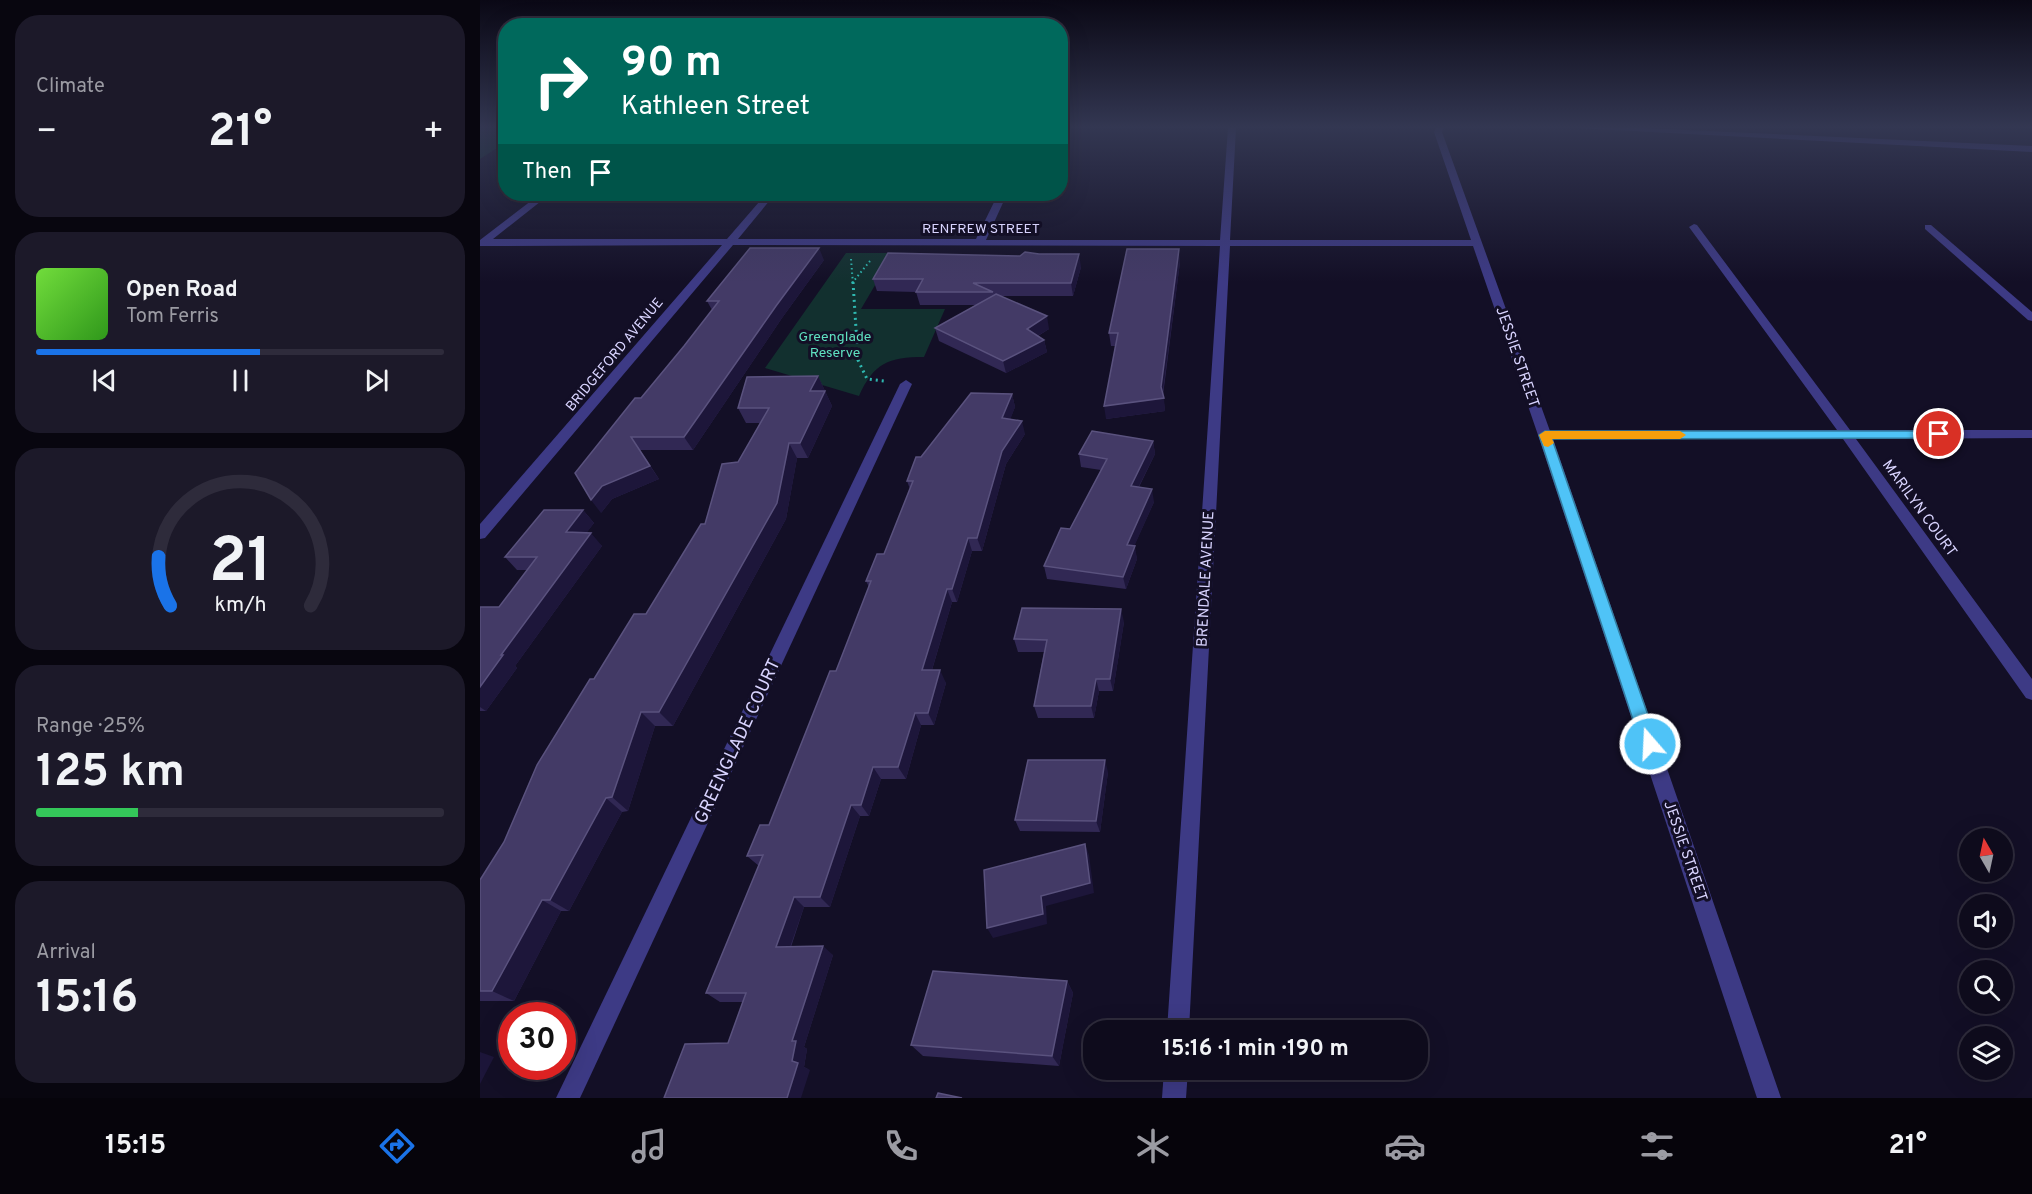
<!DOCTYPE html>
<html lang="en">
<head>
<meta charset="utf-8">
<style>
	body { margin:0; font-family:Overpass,sans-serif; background:#1c1929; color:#f1f3f6; height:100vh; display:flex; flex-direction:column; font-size:22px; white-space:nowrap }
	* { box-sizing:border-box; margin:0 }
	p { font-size:20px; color:#9b9ba3 }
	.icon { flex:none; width:33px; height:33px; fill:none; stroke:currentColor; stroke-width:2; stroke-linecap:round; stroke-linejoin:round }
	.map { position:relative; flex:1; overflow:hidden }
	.panel { display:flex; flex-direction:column; gap:15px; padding:15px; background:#08060f; width:480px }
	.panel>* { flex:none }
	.banner { position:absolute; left:18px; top:18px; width:570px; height:183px; border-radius:24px; box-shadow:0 6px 24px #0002,0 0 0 2px #2e2b3b; background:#00695c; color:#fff; overflow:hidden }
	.needle { width:39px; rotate:351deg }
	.tools { position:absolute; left:1479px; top:828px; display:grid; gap:12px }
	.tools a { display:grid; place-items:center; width:54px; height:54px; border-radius:50%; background:#0e0b1c; box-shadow:0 6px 24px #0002,0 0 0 2px #2e2b3b; font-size:30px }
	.speed { position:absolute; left:18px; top:1002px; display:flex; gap:12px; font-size:30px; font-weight:700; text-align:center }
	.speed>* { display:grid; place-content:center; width:78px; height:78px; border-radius:50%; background:#0e0b1c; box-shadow:0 6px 24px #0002,0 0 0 2px #2e2b3b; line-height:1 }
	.speed .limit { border:9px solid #d22; background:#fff; color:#111 }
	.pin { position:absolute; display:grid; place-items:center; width:51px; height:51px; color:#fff; margin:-26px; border:3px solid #fff; border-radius:50%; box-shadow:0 2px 6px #0007 }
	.me { position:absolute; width:66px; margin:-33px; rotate:341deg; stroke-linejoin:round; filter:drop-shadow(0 0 4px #0008) }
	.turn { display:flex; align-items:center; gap:21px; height:126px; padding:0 24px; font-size:27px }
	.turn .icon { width:78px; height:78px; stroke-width:2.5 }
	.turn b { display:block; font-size:42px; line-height:51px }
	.then { display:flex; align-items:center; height:57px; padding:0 24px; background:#0003; gap:12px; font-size:22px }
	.big { font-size:45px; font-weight:700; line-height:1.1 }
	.panel .tile { flex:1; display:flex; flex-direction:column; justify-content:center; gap:9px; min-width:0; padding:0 21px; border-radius:24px; background:#1c1929 }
	.panel .dial { align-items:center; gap:0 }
	.dial svg { height:156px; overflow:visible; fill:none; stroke:#2e2b3b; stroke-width:7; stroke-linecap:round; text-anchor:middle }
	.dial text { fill:#f1f3f6; stroke:none }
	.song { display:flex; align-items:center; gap:18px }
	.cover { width:72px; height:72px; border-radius:9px; background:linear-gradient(135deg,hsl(100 70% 55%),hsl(110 70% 35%)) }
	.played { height:6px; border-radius:3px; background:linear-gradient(90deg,#1a73e8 55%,#2e2b3b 55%) }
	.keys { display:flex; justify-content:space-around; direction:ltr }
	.heat { display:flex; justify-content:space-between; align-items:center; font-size:33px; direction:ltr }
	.charge { height:9px; border-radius:4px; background:linear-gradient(90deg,#34c759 25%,#2e2b3b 0) }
	.trip { position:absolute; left:603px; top:1020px; width:345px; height:60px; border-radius:24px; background:#0e0b1c; box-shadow:0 6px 24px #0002,0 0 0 2px #2e2b3b; font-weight:700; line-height:60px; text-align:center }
	.tabs { display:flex; height:96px; justify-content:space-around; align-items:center; background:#06040b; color:#9b9ba3 }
	.tabs .icon { width:42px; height:42px }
	.tabs .selected { color:#1a73e8 }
	.tabs b { font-size:27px; color:#f1f3f6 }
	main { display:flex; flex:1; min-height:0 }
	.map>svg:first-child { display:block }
	.green { fill:#12302f }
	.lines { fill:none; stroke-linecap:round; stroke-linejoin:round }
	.path-far1 { stroke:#2fb8b0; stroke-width:2; stroke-dasharray:1.5 3; stroke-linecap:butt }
	.path { stroke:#2fb8b0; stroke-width:3; stroke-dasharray:2 4; stroke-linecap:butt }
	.minor { fill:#3d3a85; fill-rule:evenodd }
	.wall { fill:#312854 }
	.shaded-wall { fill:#1d163a }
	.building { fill:#433a66; stroke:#5a527e; stroke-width:1.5 }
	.route { fill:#4fc3f7; stroke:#337fa1; stroke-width:1.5 }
	.slow { fill:#f59e0b }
	.labels { text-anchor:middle; stroke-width:6; stroke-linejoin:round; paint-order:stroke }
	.far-street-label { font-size:14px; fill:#d9d4ff; stroke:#130f26 }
	.far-park-label { font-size:14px; fill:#5fe0c0; stroke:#130f26 }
	.street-label { font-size:15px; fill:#d9d4ff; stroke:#130f26 }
	.near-street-label { font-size:18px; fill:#d9d4ff; stroke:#130f26 }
</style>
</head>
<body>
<main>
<section class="panel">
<div class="tile"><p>Climate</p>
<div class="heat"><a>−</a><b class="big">21°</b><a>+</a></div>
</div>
<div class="tile">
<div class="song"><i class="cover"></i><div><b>Open Road</b><p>Tom Ferris</p></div></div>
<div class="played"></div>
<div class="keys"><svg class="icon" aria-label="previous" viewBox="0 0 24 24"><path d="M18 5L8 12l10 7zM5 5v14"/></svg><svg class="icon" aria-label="pause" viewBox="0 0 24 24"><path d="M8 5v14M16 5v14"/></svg><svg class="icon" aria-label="next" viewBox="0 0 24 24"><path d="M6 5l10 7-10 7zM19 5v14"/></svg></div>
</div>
<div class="tile dial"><svg viewBox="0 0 100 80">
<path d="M14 69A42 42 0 1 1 86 69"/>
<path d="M14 69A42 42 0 0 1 8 44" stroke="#1a73e8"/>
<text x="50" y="56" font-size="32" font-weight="700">21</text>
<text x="50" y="72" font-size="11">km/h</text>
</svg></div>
<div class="tile"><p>Range · 25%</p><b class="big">125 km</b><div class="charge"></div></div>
<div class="tile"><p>Arrival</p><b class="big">15:16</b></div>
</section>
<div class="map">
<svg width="1552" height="1098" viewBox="0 0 1552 1098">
	<rect width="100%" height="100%" fill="#130f26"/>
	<g class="green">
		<path d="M0 128H25L26 142 0 159Z"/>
		<path d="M366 253H414L381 309H465L444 357C408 357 394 363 379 396L285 368Z"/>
	</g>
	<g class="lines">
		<g class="path-far1">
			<path d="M371 259 373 284"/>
			<path d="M372 283 390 261"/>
		</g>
		<path class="path" d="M373 282 378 360 387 379 404 381"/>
		<g class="minor">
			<path d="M748 128H756L750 240H991L954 132 956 128H964L962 132 1070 431 1357 430 1209 227 1214 224 1217 225 1370 430H1552V438L1376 439 1552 679V700L1546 698 1363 439H1073L1301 1098H1277L1058 435 993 246H750L709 1030H687L740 246 253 245 5 538 0 539V524L242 245 0 246V240L60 194H70L13 239H247L286 194H295L258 239H496L518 194H527L506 240H740Z"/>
			<path d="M1095 128H1162L1552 146V152Z"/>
			<path d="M1445 225H1451L1552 312V321L1548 320 1445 229Z"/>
			<path d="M426 380 432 384 100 1098H76L420 384Z"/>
			<path d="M684 1070H708L706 1098H682Z"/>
		</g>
	</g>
	<g class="wall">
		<path d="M344 260 302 318 213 450H160L179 479 132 499 121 513 161 398 204 346 232 310 227 301Z"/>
		<path d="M700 262 683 395 685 411 626 419 635 346H631L629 333Z"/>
		<path d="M601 267 593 296H520L569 329 558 336 564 340 567 352 526 373 459 341 455 328 496 305H440L436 292 397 291 393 279Z"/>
		<path d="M338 376 352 406 328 458H317L306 519 193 726H175L148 811 142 812 89 911H81L34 1001H0V880L24 842 114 679 166 614 225 524 280 423H266L258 408Z"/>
		<path d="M532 394 535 407 530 419 545 434 526 464 502 551H492L477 602H472L452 670 466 683 454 725H441L426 779H401L389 816H380L350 907H324L311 947 353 955 324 1047 327 1049 324 1067 330 1070 248 1043 263 1002H240L226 993 279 866 267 856 289 825 356 671 389 587 386 581 404 554 430 489 427 481 441 457Z"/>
		<path d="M673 441 675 454 659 487 674 502 654 546 657 559 646 589 567 579 564 566 590 529 621 470 601 467 599 454Z"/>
		<path d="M103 510 114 523 106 533 122 546 35 666 37 668 6 711H0V607H19L47 570H37L25 557Z"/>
		<path d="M644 622 633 691H619L614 718H558L554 706 564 652H538L534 639Z"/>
		<path d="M628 772 620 832 540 831 535 820Z"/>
		<path d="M587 981 593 993 579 1066 443 1056 431 1045Z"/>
	</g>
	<g class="shaded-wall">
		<path d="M339 248 344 260 302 318 213 450 204 437 296 306Z"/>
		<path d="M699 249 700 262 682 398H684L685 411 626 419 624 406 681 387Z"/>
		<path d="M599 254 601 267 593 296 591 283Z"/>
		<path d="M567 316 569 329 549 341 547 329Z"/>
		<path d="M564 340 567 352 526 373 523 361Z"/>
		<path d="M338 376 352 406 328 458 320 443 330 391Z"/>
		<path d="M532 394 535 407 526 431 522 418Z"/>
		<path d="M542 421 545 434 526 464 502 551 497 538 522 451Z"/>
		<path d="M673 441 675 454 653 498 651 486Z"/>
		<path d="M309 443 317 458 306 519 193 726 179 712Z"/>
		<path d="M170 466 179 479 132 499 121 513 111 500 122 486Z"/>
		<path d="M672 489 674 502 649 558 647 545Z"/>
		<path d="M103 510 114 523 97 546 86 532Z"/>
		<path d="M111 533 122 546 35 666 37 668 6 711 0 707V687L21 655Z"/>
		<path d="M488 538 492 551 477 602 472 589Z"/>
		<path d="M655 546 657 559 646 589 643 577Z"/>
		<path d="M467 589 472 602 448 683 442 670Z"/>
		<path d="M641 609 644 622 633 691 630 679Z"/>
		<path d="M460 670 466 683 454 725 448 713Z"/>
		<path d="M616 679 619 691 614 718 611 706Z"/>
		<path d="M161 712 175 726 148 811 132 797Z"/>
		<path d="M435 713 441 725 426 779 418 767Z"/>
		<path d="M625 760 628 772 620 832 616 821Z"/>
		<path d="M393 767 401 779 389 816 381 805Z"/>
		<path d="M126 798 142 812 89 911 70 900Z"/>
		<path d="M371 805 380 816 350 907 340 897Z"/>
		<path d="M605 844 609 855 614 893 566 906 567 924 513 938 507 928 561 896Z"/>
		<path d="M314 897 324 907 307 956 296 947Z"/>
		<path d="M62 900 81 911 34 1001 12 991Z"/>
		<path d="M343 946 353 955 324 1047 327 1049 324 1067 330 1070 321 1098H307L312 1061V1041Z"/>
		<path d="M587 981 593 993 579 1066 572 1056Z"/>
		<path d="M0 1052 14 1057 0 1084Z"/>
	</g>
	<g class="building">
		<path d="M270 248H339L296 306 204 437H151L170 466 122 486 111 500 95 473 155 398H161L204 346 239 301H227Z"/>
		<path d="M647 249H699L681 387 684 398 624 406 638 333H629Z"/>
		<path d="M545 252 559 254H599L591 283H493L513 292H436L443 279H393L408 253 540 256Z"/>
		<path d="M516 294 567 316 547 329 564 340 523 361 455 328Z"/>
		<path d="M338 376 330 391H345L320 443H309L297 503 179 712H161L132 797 126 798 70 900H62L12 991H0V880L24 842 57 765 110 679H114L154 614H166L221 524H225L242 464 258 462 289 408H258L267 377Z"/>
		<path d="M491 393 532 394 522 418 542 421 522 451 497 538H488L472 589H467L442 670H460L448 713H435L418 767H393L381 805H371L340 897H314L296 947 343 946 312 1041H316L312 1061 318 1063 307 1098H184L205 1044 248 1043 266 993H226L283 855 267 856 280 825H289L350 671H356L391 581H386L397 554H404L433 481H427L436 457H441Z"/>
		<path d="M612 431 673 441 651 486 672 489 647 545 655 546 643 577 564 566 581 528 590 529 627 459 599 454Z"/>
		<path d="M64 510H103L86 532 111 533 21 655H23L0 687V607H19L57 557H25Z"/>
		<path d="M542 608 641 609 630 679H616L611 706H554L567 640 534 639Z"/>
		<path d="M548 760H625L616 821 535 820Z"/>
		<path d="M605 844 610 883 561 896 563 914 507 928 504 870Z"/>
		<path d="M453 971 587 981 572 1056 431 1045Z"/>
		<path d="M458 1093 482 1098H456Z"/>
	</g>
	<linearGradient id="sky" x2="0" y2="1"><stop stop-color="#0a0815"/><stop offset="0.45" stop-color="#333752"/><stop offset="1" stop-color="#333752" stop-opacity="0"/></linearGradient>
	<rect width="1552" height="282" fill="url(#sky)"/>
	<path class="route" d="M1065 431H1459L1465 434 1459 438 1072 439 1178 744 1175 749 1170 752 1164 749 1161 744 1059 435Z"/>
	<path class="slow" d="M1065 431H1200L1206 435 1200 439H1072L1074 443 1068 447 1064 446 1059 435Z"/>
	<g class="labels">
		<g class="far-street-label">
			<text x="501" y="233">RENFREW STREET</text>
			<text transform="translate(134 354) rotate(-50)" y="5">BRIDGEFORD AVENUE</text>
		</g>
		<g class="far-park-label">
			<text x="355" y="341">Greenglade<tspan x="355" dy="16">Reserve</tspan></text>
		</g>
		<g class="street-label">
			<text transform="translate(1038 357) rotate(71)" y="5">JESSIE STREET</text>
			<text transform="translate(1440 508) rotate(54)" y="5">MARILYN COURT</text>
			<text transform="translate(725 579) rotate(-87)" y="5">BRENDALE AVENUE</text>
			<text transform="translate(1206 851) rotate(71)" y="5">JESSIE STREET</text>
		</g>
		<g class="near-street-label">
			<text transform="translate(257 741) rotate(-65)" y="6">GREENGLADE COURT</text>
		</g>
	</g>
</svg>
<div class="tools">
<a><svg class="needle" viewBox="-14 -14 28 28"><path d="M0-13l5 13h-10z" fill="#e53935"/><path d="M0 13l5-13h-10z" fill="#9b9ba3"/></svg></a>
<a><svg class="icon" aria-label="sound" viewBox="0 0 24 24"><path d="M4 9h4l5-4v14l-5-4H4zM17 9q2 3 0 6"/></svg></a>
<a><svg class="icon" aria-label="search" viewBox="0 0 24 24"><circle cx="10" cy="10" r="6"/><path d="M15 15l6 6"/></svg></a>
<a><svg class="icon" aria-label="layers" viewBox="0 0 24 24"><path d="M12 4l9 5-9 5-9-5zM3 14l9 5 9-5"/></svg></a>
</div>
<div class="speed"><div class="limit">30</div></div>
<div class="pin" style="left:1459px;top:434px;background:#d93025"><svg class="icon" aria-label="arrive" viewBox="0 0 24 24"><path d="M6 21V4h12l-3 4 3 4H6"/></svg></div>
<svg class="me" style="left:1170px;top:744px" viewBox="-20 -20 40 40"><circle r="17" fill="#4fc3f7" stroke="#fff" stroke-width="3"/><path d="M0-11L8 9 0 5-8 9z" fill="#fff"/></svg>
<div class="trip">15:16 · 1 min · 190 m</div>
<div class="banner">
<div class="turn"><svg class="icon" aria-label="right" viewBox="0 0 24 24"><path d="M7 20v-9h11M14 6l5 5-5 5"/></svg><div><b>90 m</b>Kathleen Street</div></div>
<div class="then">Then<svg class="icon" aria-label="arrive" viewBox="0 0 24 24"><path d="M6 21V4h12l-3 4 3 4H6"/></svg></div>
</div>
</div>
</main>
<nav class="tabs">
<b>15:15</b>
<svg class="icon selected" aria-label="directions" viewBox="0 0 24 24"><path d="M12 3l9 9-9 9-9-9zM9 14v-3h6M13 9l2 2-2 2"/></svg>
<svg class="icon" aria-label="music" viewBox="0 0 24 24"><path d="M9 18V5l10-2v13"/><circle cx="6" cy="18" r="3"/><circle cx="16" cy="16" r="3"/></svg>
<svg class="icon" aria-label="phone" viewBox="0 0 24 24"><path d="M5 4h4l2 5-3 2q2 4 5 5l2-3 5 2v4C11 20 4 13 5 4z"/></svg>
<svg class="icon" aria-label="climate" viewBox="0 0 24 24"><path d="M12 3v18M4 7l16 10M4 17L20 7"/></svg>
<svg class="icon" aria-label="car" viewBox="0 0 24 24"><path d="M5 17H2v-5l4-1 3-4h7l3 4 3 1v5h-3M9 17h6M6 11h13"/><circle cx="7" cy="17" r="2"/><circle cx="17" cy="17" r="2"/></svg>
<svg class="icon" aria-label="filters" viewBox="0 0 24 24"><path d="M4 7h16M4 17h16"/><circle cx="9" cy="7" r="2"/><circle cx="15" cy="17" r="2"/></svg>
<b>21°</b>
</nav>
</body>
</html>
